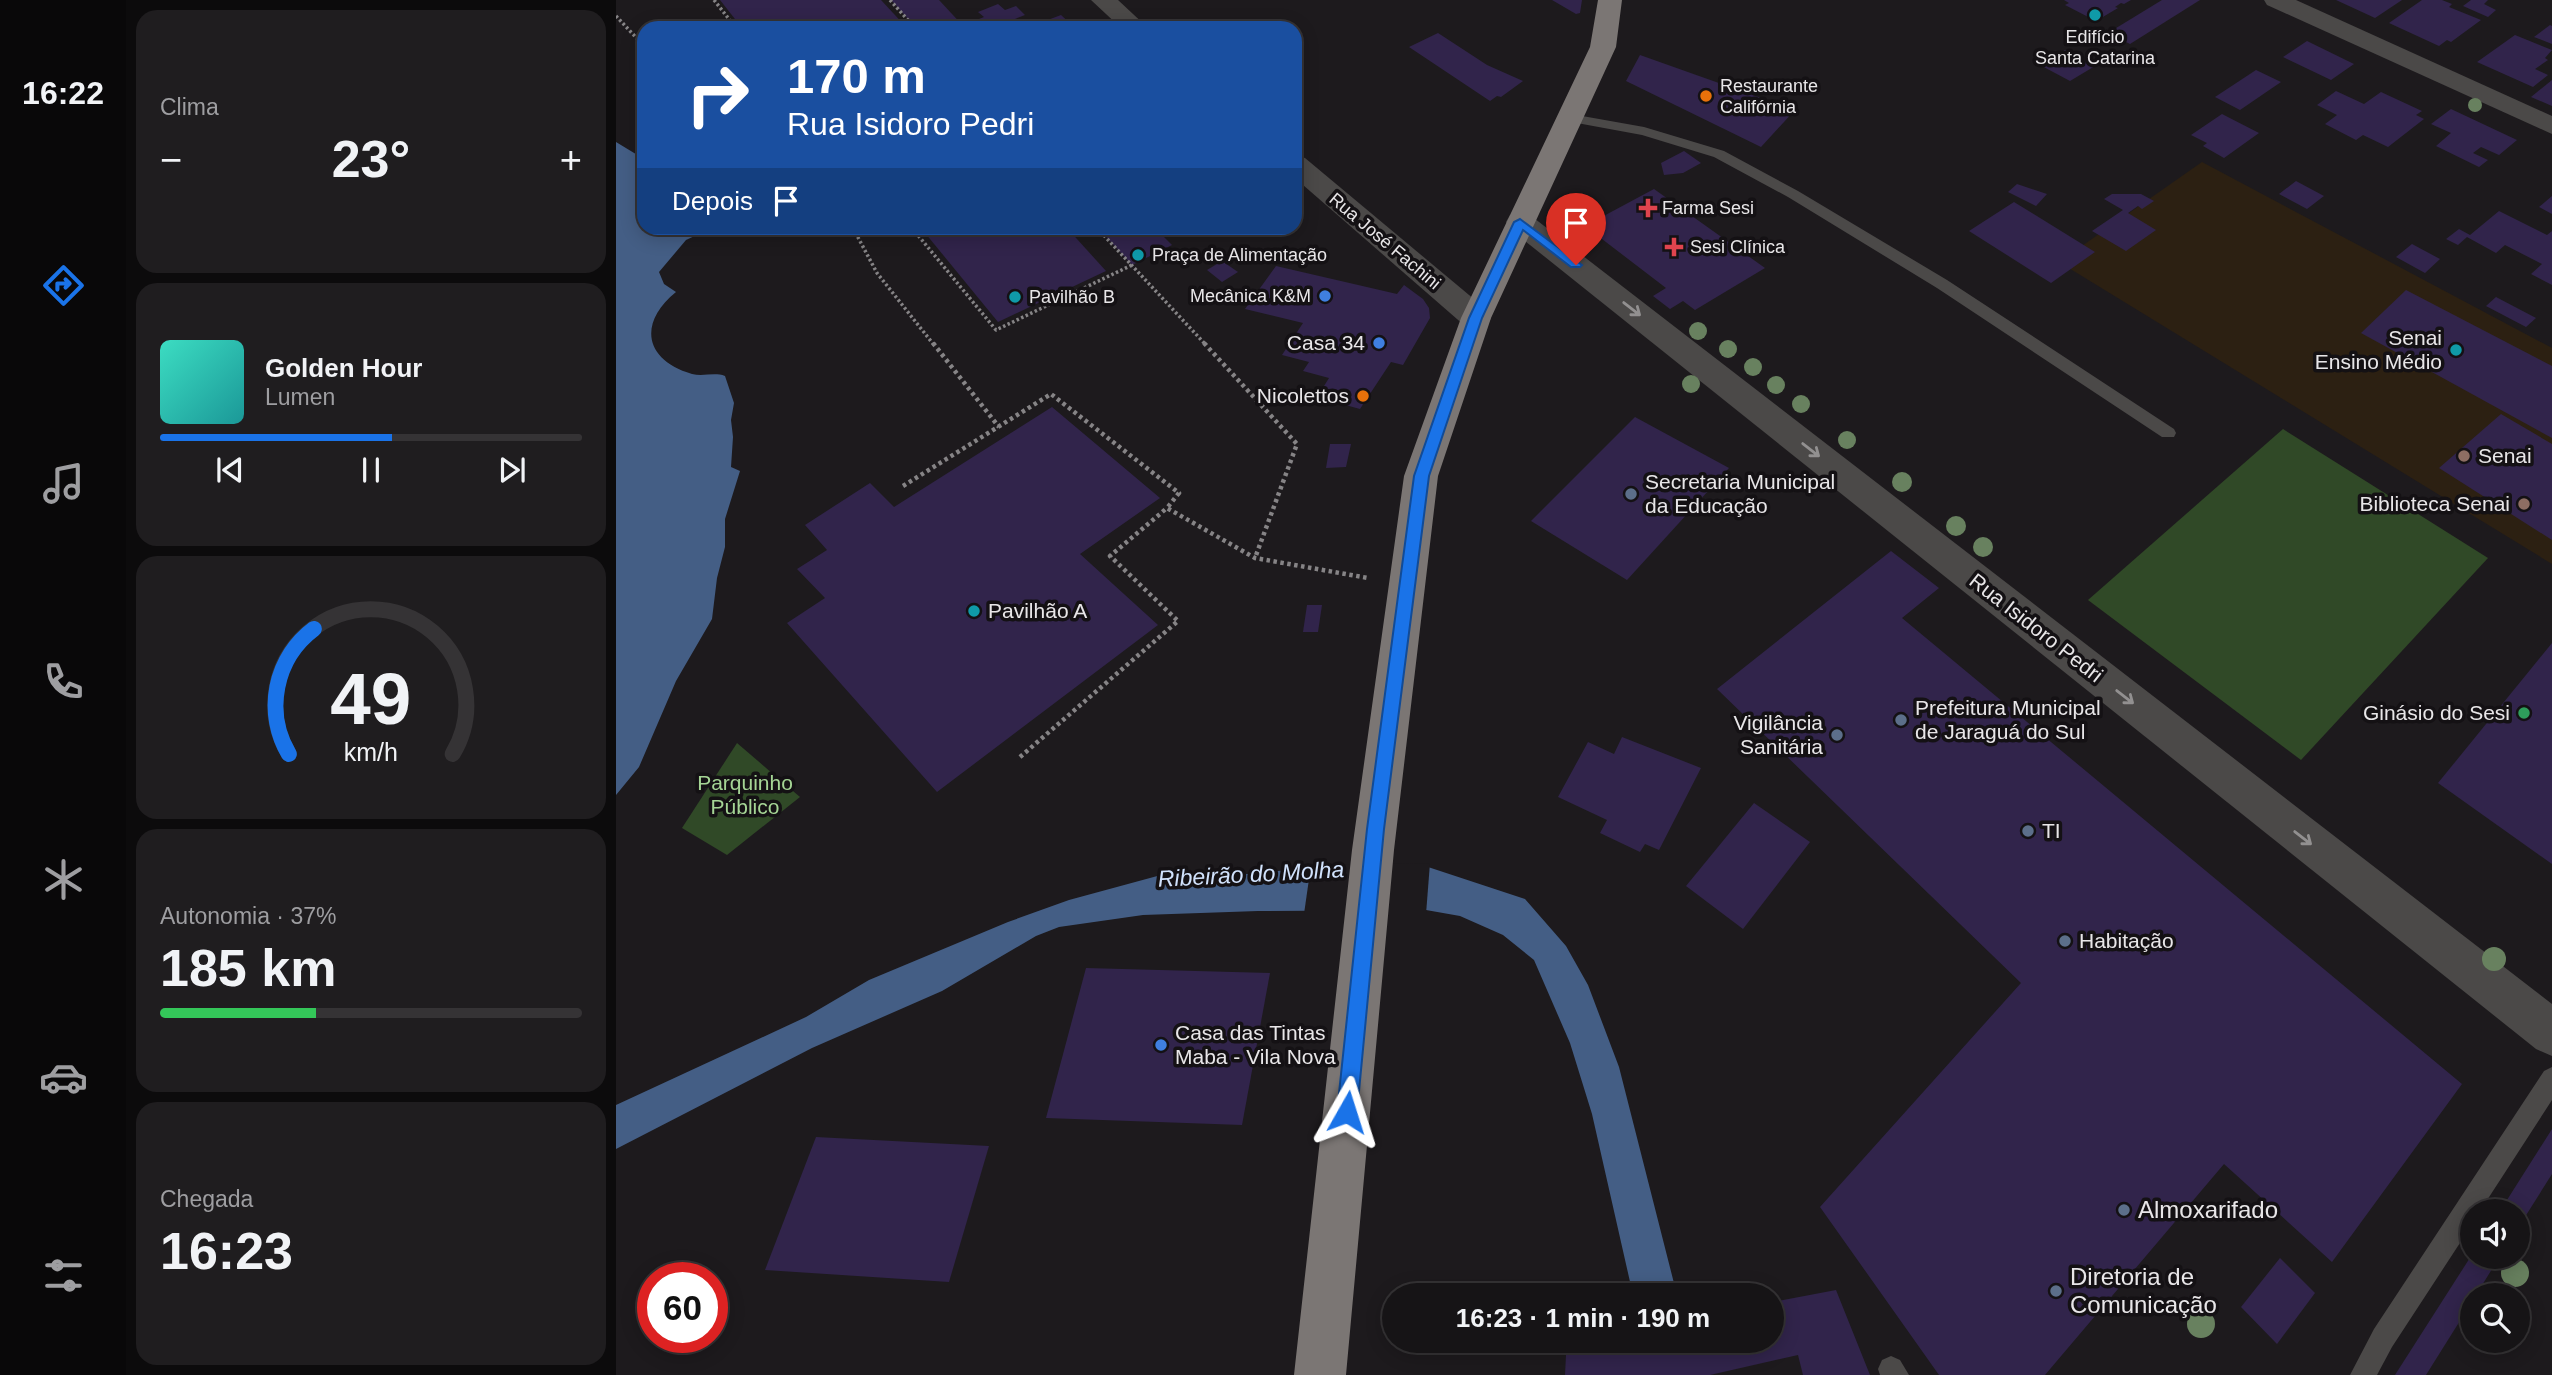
<!DOCTYPE html>
<html lang="pt">
<head>
<meta charset="utf-8">
<style>
	body { margin:0; font-family:Arial,sans-serif; background:#1f1d1f; color:#f1f3f6; height:100vh; display:flex; flex-direction:column; font-size:26px; white-space:nowrap }
	* { box-sizing:border-box; margin:0 }
	p { font-size:23px; color:#9e9ea1 }
	.icon { flex:none; width:38px; height:38px; fill:none; stroke:currentColor; stroke-width:2; stroke-linecap:round; stroke-linejoin:round }
	.map { position:relative; flex:1; overflow:hidden }
	.drawer { display:flex; flex-direction:column; gap:10px; padding:10px; background:#0c0b0c; width:490px }
	.drawer>* { flex:none }
	.hud { position:absolute; left:21px; top:21px; width:665px; height:214px; border-radius:21px; box-shadow:0 4px 18px #0003,0 0 0 2px #353335; background:#1a4fa0; color:#fff; overflow:hidden }
	.controls { position:absolute; left:1844px; top:1199px; display:grid; gap:14px }
	.controls a { display:grid; place-items:center; width:70px; height:70px; border-radius:50%; background:#161416; box-shadow:0 4px 18px #0003,0 0 0 2px #353335; font-size:35px }
	.speed { position:absolute; left:21px; top:1262px; display:flex; gap:14px; font-size:35px; font-weight:700; text-align:center }
	.speed>* { display:grid; place-content:center; width:91px; height:91px; border-radius:50%; background:#161416; box-shadow:0 4px 18px #0003,0 0 0 2px #353335; line-height:1 }
	.speed .limit { border:10px solid #d22; background:#fff; color:#111 }
	.pin { position:absolute; display:grid; place-items:center; width:60px; height:60px; color:#fff; margin:-72px -30px; border-radius:50% 50% 50% 0; rotate:-45deg; box-shadow:0 0 7px #0007 }
	.pin .icon { rotate:45deg }
	.me { position:absolute; width:77px; margin:-38px; rotate:6deg; stroke-linejoin:round; filter:drop-shadow(0 0 5px #0008) }
	.turn { display:flex; align-items:center; gap:24px; height:147px; padding:0 35px; font-size:32px }
	.turn .icon { width:91px; height:91px; stroke-width:2.5 }
	.turn b { display:block; font-size:49px; line-height:60px }
	.then { display:flex; align-items:center; height:66px; padding:0 35px; background:#0003; gap:14px; font-size:26px }
	.big { font-size:52px; font-weight:800; line-height:1.1 }
	.drawer .card { flex:1; display:flex; flex-direction:column; justify-content:center; gap:10px; min-width:0; padding:0 24px; border-radius:21px; background:#1f1d1f }
	.drawer .dial { align-items:center; gap:0 }
	.dial svg { height:182px; overflow:visible; fill:none; stroke:#353335; stroke-width:7; stroke-linecap:round; text-anchor:middle }
	.dial text { fill:#f1f3f6; stroke:none }
	.song { display:flex; align-items:center; gap:21px }
	.cover { width:84px; height:84px; border-radius:10px; background:linear-gradient(135deg,hsl(170 70% 55%),hsl(180 70% 35%)) }
	.played { height:7px; border-radius:4px; background:linear-gradient(90deg,#1a73e8 55%,#353335 55%) }
	.keys { display:flex; justify-content:space-around; direction:ltr }
	.heat { display:flex; justify-content:space-between; align-items:center; font-size:38px; direction:ltr }
	.charge { height:10px; border-radius:5px; background:linear-gradient(90deg,#34c759 37%,#353335 0) }
	.trip { position:absolute; left:766px; top:1283px; width:402px; height:70px; border-radius:35px; background:#161416; box-shadow:0 4px 18px #0003,0 0 0 2px #353335; font-weight:800; line-height:70px; text-align:center }
	main { display:flex; flex:1; min-height:0 }
	.dock { display:flex; flex-direction:column; width:126px; justify-content:space-around; align-items:center; background:#090809; color:#9e9ea1 }
	.dock .icon { width:49px; height:49px }
	.dock .current { color:#1a73e8 }
	.dock b { font-size:32px; color:#f1f3f6 }
	.map>svg:first-child { display:block }
	.education { fill:#2c2012 }
	.green { fill:#304927 }
	.water { fill:#445e85 }
	.pier { fill:#1d1a1d }
	.building { fill:#31244b }
	.lines { fill:none; stroke-linecap:round; stroke-linejoin:round }
	.path-far1 { stroke:#868486; stroke-width:3.5; stroke-dasharray:2.5 2.5; stroke-linecap:butt }
	.path { stroke:#868486; stroke-width:4.5; stroke-dasharray:3.5 3.5; stroke-linecap:butt }
	.lane { fill:#4b4948; fill-rule:evenodd }
	.street { fill:#4b4948; fill-rule:evenodd }
	.primary { fill:#7b7674; fill-rule:evenodd }
	.tree { fill:#68815f }
	.oneway { stroke:#929090 }
	.route { fill:#1a73e8; stroke:#114b97; stroke-width:2 }
	.culture-dot { fill:#0f9aa8; stroke:#141114; stroke-width:2.5 }
	.food-dot { fill:#e8710a; stroke:#141114; stroke-width:2.5 }
	.health-dot { fill:#e0444e; stroke:#141114; stroke-width:2.5 }
	.shop-dot { fill:#3f7fe0; stroke:#141114; stroke-width:2.5 }
	.education-dot { fill:#8d6e63; stroke:#141114; stroke-width:2.5 }
	.service-dot { fill:#5c6f8a; stroke:#141114; stroke-width:2.5 }
	.leisure-dot { fill:#2e9e5b; stroke:#141114; stroke-width:2.5 }
	.labels { text-anchor:middle; stroke-width:7; stroke-linejoin:round; paint-order:stroke }
	.far-poi-label { font-size:18px; fill:#e8e6e8; stroke:#141114; text-anchor:start }
	.far-street-label { font-size:18px; fill:#e8e6e8; stroke:#141114 }
	.poi-label { font-size:21px; fill:#e8e6e8; stroke:#141114; text-anchor:start }
	.street-label { font-size:21px; fill:#e8e6e8; stroke:#141114 }
	.park-label { font-size:21px; fill:#a5d595; stroke:#141114 }
	.water-label { font-size:23px; font-style:italic; fill:#d1e2fc; stroke:#141114 }
	.near-poi-label { font-size:24px; fill:#e8e6e8; stroke:#141114; text-anchor:start }
</style>
</head>
<body>
<main>
<nav class="dock">
<b>16:22</b>
<svg class="icon current" aria-label="directions" viewBox="0 0 24 24"><path d="M12 3l9 9-9 9-9-9zM9 14v-3h6M13 9l2 2-2 2"/></svg>
<svg class="icon" aria-label="music" viewBox="0 0 24 24"><path d="M9 18V5l10-2v13"/><circle cx="6" cy="18" r="3"/><circle cx="16" cy="16" r="3"/></svg>
<svg class="icon" aria-label="phone" viewBox="0 0 24 24"><path d="M5 4h4l2 5-3 2q2 4 5 5l2-3 5 2v4C11 20 4 13 5 4z"/></svg>
<svg class="icon" aria-label="climate" viewBox="0 0 24 24"><path d="M12 3v18M4 7l16 10M4 17L20 7"/></svg>
<svg class="icon" aria-label="car" viewBox="0 0 24 24"><path d="M5 17H2v-5l4-1 3-4h7l3 4 3 1v5h-3M9 17h6M6 11h13"/><circle cx="7" cy="17" r="2"/><circle cx="17" cy="17" r="2"/></svg>
<svg class="icon" aria-label="filters" viewBox="0 0 24 24"><path d="M4 7h16M4 17h16"/><circle cx="9" cy="7" r="2"/><circle cx="15" cy="17" r="2"/></svg>
</nav>
<section class="drawer">
<div class="card"><p>Clima</p>
<div class="heat"><a>−</a><b class="big">23°</b><a>+</a></div>
</div>
<div class="card">
<div class="song"><i class="cover"></i><div><b>Golden Hour</b><p>Lumen</p></div></div>
<div class="played"></div>
<div class="keys"><svg class="icon" aria-label="previous" viewBox="0 0 24 24"><path d="M18 5L8 12l10 7zM5 5v14"/></svg><svg class="icon" aria-label="pause" viewBox="0 0 24 24"><path d="M8 5v14M16 5v14"/></svg><svg class="icon" aria-label="next" viewBox="0 0 24 24"><path d="M6 5l10 7-10 7zM19 5v14"/></svg></div>
</div>
<div class="card dial"><svg viewBox="0 0 100 80">
<path d="M14 69A42 42 0 1 1 86 69"/>
<path d="M14 69A42 42 0 0 1 25 14" stroke="#1a73e8"/>
<text x="50" y="56" font-size="32" font-weight="700">49</text>
<text x="50" y="72" font-size="11">km/h</text>
</svg></div>
<div class="card"><p>Autonomia · 37%</p><b class="big">185 km</b><div class="charge"></div></div>
<div class="card"><p>Chegada</p><b class="big">16:23</b></div>
</section>
<div class="map">
<svg width="1936" height="1375" viewBox="0 0 1936 1375">
	<rect width="100%" height="100%" fill="#1d1a1d"/>
	<path class="education" d="M1586 162 1936 348V564L1443 262Z"/>
	<g class="green">
		<path d="M1667 429 1872 558 1685 760 1472 600Z"/>
		<path d="M121 743 184 797 111 855 66 828Z"/>
	</g>
	<g class="water">
		<path d="M0 142 28 159V228H96L70 240 43 272 48 284 60 292C22 323 28 360 76 374 87 377 98 372 109 376L118 403 115 420 117 437 115 467 124 471 109 519V547L101 578 96 619 60 681 23 767 0 795Z"/>
		<path d="M812 867 909 899 950 946 972 985 1003 1067 1061 1295H1017L976 1114 954 1043 918 960 887 935 844 916 810 910 642 911 527 915 443 927 420 936 326 991 196 1048 0 1149V1105L190 1017 253 980 392 922 453 900 545 875 593 870 631 874 692 868Z"/>
	</g>
	<path class="pier" d="M814 863 810 914H688L695 865Z"/>
	<g class="building">
		<path d="M104 0H265L291 28H126Z"/>
		<path d="M275 0H323L349 28H300Z"/>
		<path d="M936 0H966L964 13 960 14Z"/>
		<path d="M1448 0H1515L1508 4 1505 3 1499 7 1502 8 1480 21 1449 5 1453 3Z"/>
		<path d="M1546 0H1584L1514 44 1492 33Z"/>
		<path d="M1720 0H1786L1759 18Z"/>
		<path d="M1806 0H1826L1836 4 1833 7 1865 20 1835 42 1831 40 1823 46 1773 23Z"/>
		<path d="M1855 0H1872L1868 4 1880 10 1872 17 1847 6Z"/>
		<path d="M382 4 389 10 400 6 409 15 399 19 409 28H352L348 25 368 17 362 12Z"/>
		<path d="M445 15 459 28H410Z"/>
		<path d="M1934 25 1936 26V44L1918 37Z"/>
		<path d="M822 33 871 65 907 81 885 97 881 96 874 101 793 47Z"/>
		<path d="M1899 35 1936 50 1929 58 1932 60 1919 69 1932 75 1917 87 1861 62Z"/>
		<path d="M1691 41 1738 64 1715 80 1667 57Z"/>
		<path d="M1449 50 1479 66 1454 81 1424 65Z"/>
		<path d="M1024 55 1179 110 1145 147 1010 81Z"/>
		<path d="M1640 70 1665 82 1624 110 1599 97Z"/>
		<path d="M1936 80V106L1915 97Z"/>
		<path d="M1720 91 1748 104 1765 92 1806 111 1800 115 1808 119 1772 147 1747 135 1740 140 1709 124 1721 115 1701 105Z"/>
		<path d="M1835 109 1901 140 1883 155 1865 147 1857 153 1872 160 1863 167 1820 146 1835 133 1815 124Z"/>
		<path d="M1606 114 1643 133 1608 158 1587 146 1591 143 1575 135Z"/>
		<path d="M1068 151 1085 163 1067 173 1048 175 1045 163Z"/>
		<path d="M1680 181 1708 196 1691 209 1663 194Z"/>
		<path d="M1401 184 1431 194 1420 206 1392 192Z"/>
		<path d="M1038 189 1149 268 1079 310 1067 301 1054 309 1037 296 1050 288 969 226Z"/>
		<path d="M1496 194H1525L1538 201 1526 209 1522 206 1512 213 1540 230 1510 251 1476 231 1507 210 1488 199Z"/>
		<path d="M1936 196V214L1923 207Z"/>
		<path d="M1398 202 1479 252 1435 283 1353 231Z"/>
		<path d="M1883 211 1931 235 1936 231V285L1915 274 1926 264 1889 245 1880 253 1851 237 1842 245 1830 239 1843 229 1854 235Z"/>
		<path d="M305 228H451L490 271 382 322Z"/>
		<path d="M482 228H539L556 245 516 265Z"/>
		<path d="M1796 244 1824 259 1809 273 1780 257Z"/>
		<path d="M606 261 622 272 606 282 591 270Z"/>
		<path d="M660 266 781 294 788 285 807 299 813 308 814 318 787 365 775 362 744 409 715 401 717 398 703 394 713 378 687 371 693 362 666 355 687 323 629 309Z"/>
		<path d="M1790 290 1936 366V438L1745 333Z"/>
		<path d="M1880 297 1920 318 1910 327 1870 306Z"/>
		<path d="M436 407 544 498 464 554 542 625 321 792 171 623 209 598 181 569 211 550 189 525 254 483 278 507Z"/>
		<path d="M1885 414 1936 444V540L1823 468Z"/>
		<path d="M1019 417 1113 468 1011 580 915 521Z"/>
		<path d="M714 444H735L730 467 710 468Z"/>
		<path d="M1275 551 1323 588 1286 618 1846 1084 1716 1262 1608 1164 1429 1375H1323L1204 1207 1405 983 1101 689Z"/>
		<path d="M691 605H706L702 632H687Z"/>
		<path d="M1936 643V864L1822 783Z"/>
		<path d="M1006 737 1085 768 1043 850 1029 844 1024 852 984 833 991 820 942 797 972 742 998 754Z"/>
		<path d="M1138 803 1194 842 1127 929 1070 886Z"/>
		<path d="M470 968 654 973 626 1125 430 1118Z"/>
		<path d="M1936 1129V1174L1902 1228V1211H1884Z"/>
		<path d="M200 1137 373 1146 333 1282 149 1270Z"/>
		<path d="M1857 1253V1256H1884L1860 1295H1857V1300L1810 1375H1779Z"/>
		<path d="M1664 1258 1699 1293 1661 1344 1625 1307Z"/>
		<path d="M1220 1290 1254 1375H1187L1182 1355 1094 1375H949L950 1355 1003 1340H1157V1302Z"/>
	</g>
	<g class="lines">
		<g class="path-far1">
			<path d="M98 0 120 28"/>
			<path d="M274 0 299 28"/>
			<path d="M0 16 28 46"/>
			<path d="M237 228 261 273 318 345"/>
			<path d="M296 228 380 330 516 265"/>
			<path d="M481 228 590 345"/>
		</g>
		<g class="path">
			<path d="M317 343 383 427"/>
			<path d="M588 343 681 444 639 558"/>
			<path d="M287 486 435 394 563 493 551 508"/>
			<path d="M404 757 562 621 494 556 551 508 639 558 752 578"/>
		</g>
		<g class="lane">
			<path d="M955 114 1028 127 1108 151 1182 191 1331 280 1558 429 1560 433 1558 437H1546L1321 288 1172 197 1098 157 1026 135 950 121 948 118Z"/>
			<path d="M1936 1067V1100L1864 1211H1857V1223L1776 1347 1761 1375H1734L1758 1329 1928 1071Z"/>
			<path d="M1275 1356 1284 1360 1293 1375H1264L1262 1369 1266 1360Z"/>
		</g>
		<g class="street">
			<path d="M475 0H502L532 28H505Z"/>
			<path d="M1648 0H1680L1936 116V134L1651 5Z"/>
			<path d="M679 155 689 158 871 310 875 318 871 326 860 329 849 326 679 178Z"/>
			<path d="M904 213 914 215 1936 1004V1056L1920 1049 894 229 890 222 894 215Z"/>
		</g>
		<path class="primary" d="M982 0H1006L1000 47 875 318 822 476 778 850 730 1375H678L736 850 788 476 845 318 974 47Z"/>
	</g>
	<g class="tree">
		<circle cx="1859" cy="105" r="7"/>
		<circle cx="1082" cy="331" r="9"/>
		<circle cx="1112" cy="349" r="9"/>
		<circle cx="1137" cy="367" r="9"/>
		<circle cx="1075" cy="384" r="9"/>
		<circle cx="1160" cy="385" r="9"/>
		<circle cx="1185" cy="404" r="9"/>
		<circle cx="1231" cy="440" r="9"/>
		<circle cx="1286" cy="482" r="10"/>
		<circle cx="1340" cy="526" r="10"/>
		<circle cx="1367" cy="547" r="10"/>
		<circle cx="1878" cy="959" r="12"/>
		<circle cx="1899" cy="1273" r="14"/>
		<circle cx="1585" cy="1324" r="14"/>
	</g>
	<defs><path id="oneway-shaft" d="M-6 0H5M1.5-3L5.5 0L1.5 3" fill="none" stroke-width="1.6" stroke-linecap="round" stroke-linejoin="round" transform="scale(1.75)"/></defs>
	<g class="oneway">
		<use href="#oneway-shaft" transform="translate(1016 309) rotate(38)"/>
		<use href="#oneway-shaft" transform="translate(1195 450) rotate(38)"/>
		<use href="#oneway-shaft" transform="translate(1509 697) rotate(38)"/>
		<use href="#oneway-shaft" transform="translate(1687 838) rotate(38)"/>
	</g>
	<path class="route" d="M904 219 966 265 964 267H955L907 230 866 318 813 476 768 829 741 1112 738 1119 731 1121 724 1119 721 1112 751 829 798 476 853 318 898 222Z"/>
	<g class="culture-dot">
		<circle cx="1479" cy="15" r="7"/>
		<circle cx="522" cy="255" r="7"/>
		<circle cx="399" cy="297" r="7"/>
		<circle cx="1840" cy="350" r="7"/>
		<circle cx="358" cy="611" r="7"/>
	</g>
	<g class="food-dot">
		<circle cx="1090" cy="96" r="7"/>
		<circle cx="747" cy="396" r="7"/>
	</g>
	<g class="health-dot">
		<path d="M1028.5 197.5h7v7h7v7h-7v7h-7v-7h-7v-7h7z"/>
		<path d="M1054.5 236.5h7v7h7v7h-7v7h-7v-7h-7v-7h7z"/>
	</g>
	<g class="shop-dot">
		<circle cx="709" cy="296" r="7"/>
		<circle cx="763" cy="343" r="7"/>
		<circle cx="545" cy="1045" r="7"/>
	</g>
	<g class="education-dot">
		<circle cx="1848" cy="456" r="7"/>
		<circle cx="1908" cy="504" r="7"/>
	</g>
	<g class="service-dot">
		<circle cx="1015" cy="494" r="7"/>
		<circle cx="1285" cy="720" r="7"/>
		<circle cx="1221" cy="735" r="7"/>
		<circle cx="1412" cy="831" r="7"/>
		<circle cx="1449" cy="941" r="7"/>
		<circle cx="1508" cy="1210" r="7"/>
		<circle cx="1440" cy="1291" r="7"/>
	</g>
	<circle class="leisure-dot" cx="1908" cy="713" r="7"/>
	<g class="labels">
		<g class="far-poi-label">
			<text x="1479" y="43" text-anchor="middle">Edifício<tspan x="1479" dy="21">Santa Catarina</tspan></text>
			<text x="1104" y="92">Restaurante<tspan x="1104" dy="21">Califórnia</tspan></text>
			<text x="1046" y="214">Farma Sesi</text>
			<text x="1074" y="253">Sesi Clínica</text>
			<text x="536" y="261">Praça de Alimentação</text>
			<text x="695" y="302" text-anchor="end">Mecânica K&amp;M</text>
			<text x="413" y="303">Pavilhão B</text>
		</g>
		<g class="far-street-label">
			<text transform="translate(769 241) rotate(40)" y="6">Rua José Fachini</text>
		</g>
		<g class="poi-label">
			<text x="1826" y="345" text-anchor="end">Senai<tspan x="1826" dy="24">Ensino Médio</tspan></text>
			<text x="749" y="350" text-anchor="end">Casa 34</text>
			<text x="733" y="403" text-anchor="end">Nicolettos</text>
			<text x="1862" y="463">Senai</text>
			<text x="1029" y="489">Secretaria Municipal<tspan x="1029" dy="24">da Educação</tspan></text>
			<text x="1894" y="511" text-anchor="end">Biblioteca Senai</text>
			<text x="372" y="618">Pavilhão A</text>
			<text x="1299" y="715">Prefeitura Municipal<tspan x="1299" dy="24">de Jaraguá do Sul</tspan></text>
			<text x="1894" y="720" text-anchor="end">Ginásio do Sesi</text>
			<text x="1207" y="730" text-anchor="end">Vigilância<tspan x="1207" dy="24">Sanitária</tspan></text>
			<text x="1426" y="838">TI</text>
			<text x="1463" y="948">Habitação</text>
			<text x="559" y="1040">Casa das Tintas<tspan x="559" dy="24">Maba - Vila Nova</tspan></text>
		</g>
		<g class="street-label">
			<text transform="translate(1420 628) rotate(38)" y="7">Rua Isidoro Pedri</text>
		</g>
		<g class="park-label">
			<text x="129" y="790">Parquinho<tspan x="129" dy="24">Público</tspan></text>
		</g>
		<g class="water-label">
			<text transform="translate(635 874) rotate(-3)" y="8">Ribeirão do Molha</text>
		</g>
		<g class="near-poi-label">
			<text x="1522" y="1218">Almoxarifado</text>
			<text x="1454" y="1285">Diretoria de<tspan x="1454" dy="28">Comunicação</tspan></text>
		</g>
	</g>
</svg>
<div class="controls">
<a><svg class="icon" aria-label="sound" viewBox="0 0 24 24"><path d="M4 9h4l5-4v14l-5-4H4zM17 9q2 3 0 6"/></svg></a>
<a><svg class="icon" aria-label="search" viewBox="0 0 24 24"><circle cx="10" cy="10" r="6"/><path d="M15 15l6 6"/></svg></a>
</div>
<div class="speed"><div class="limit">60</div></div>
<div class="pin" style="left:960px;top:265px;background:#d93025"><svg class="icon" aria-label="arrive" viewBox="0 0 24 24"><path d="M6 21V4h12l-3 4 3 4H6"/></svg></div>
<svg class="me" style="left:731px;top:1112px" viewBox="-20 -20 40 40"><path d="M0-17L14 15 0 8-14 15z" fill="#1a73e8" stroke="#fff" stroke-width="4"/></svg>
<div class="trip">16:23 · 1 min · 190 m</div>
<div class="hud">
<div class="turn"><svg class="icon" aria-label="right" viewBox="0 0 24 24"><path d="M7 20v-9h11M14 6l5 5-5 5"/></svg><div><b>170 m</b>Rua Isidoro Pedri</div></div>
<div class="then">Depois<svg class="icon" aria-label="arrive" viewBox="0 0 24 24"><path d="M6 21V4h12l-3 4 3 4H6"/></svg></div>
</div>
</div>
</main>
</body>
</html>
